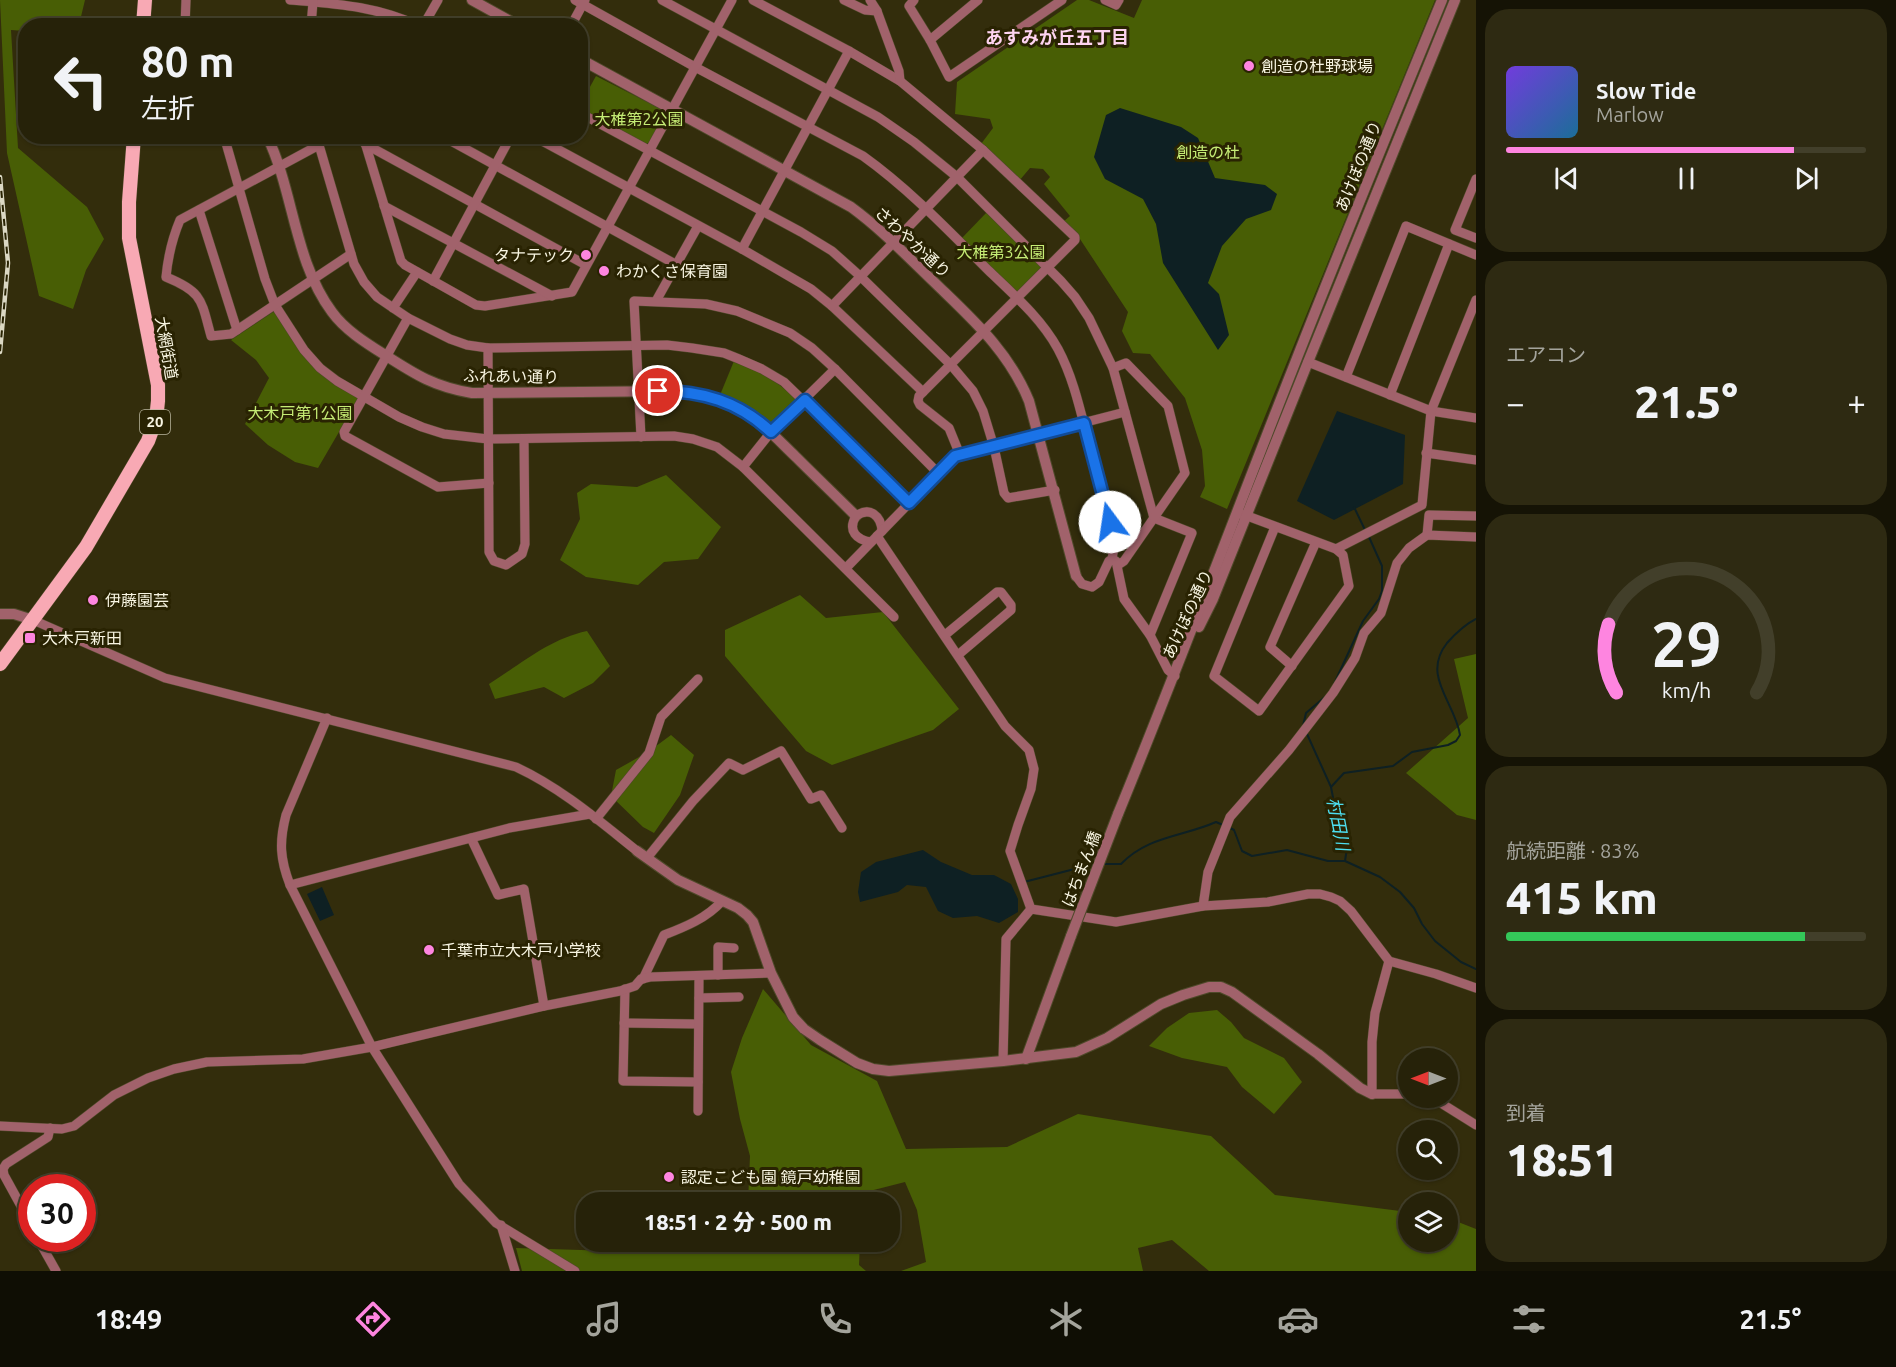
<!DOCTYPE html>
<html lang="ja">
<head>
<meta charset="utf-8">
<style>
	body { margin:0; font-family:Ubuntu,"Noto Sans JP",sans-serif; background:#2e2a12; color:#f1f3f6; height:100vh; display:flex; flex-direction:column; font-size:22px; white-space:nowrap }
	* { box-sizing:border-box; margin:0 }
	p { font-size:20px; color:#a4a49c }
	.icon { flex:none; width:33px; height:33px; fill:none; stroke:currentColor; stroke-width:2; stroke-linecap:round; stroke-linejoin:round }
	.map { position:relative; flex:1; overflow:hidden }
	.details { display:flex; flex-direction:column; gap:9px; padding:9px; background:#151305; width:420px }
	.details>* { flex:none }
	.top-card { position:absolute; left:18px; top:18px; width:570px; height:126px; border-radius:24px; box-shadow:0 2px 4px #0004,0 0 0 2px #423f2a; background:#262209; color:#f1f3f6; overflow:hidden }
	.needle { width:39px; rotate:270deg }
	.fabs { position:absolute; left:1398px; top:1048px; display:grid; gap:12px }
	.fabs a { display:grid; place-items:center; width:60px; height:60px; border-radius:50%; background:#262209; box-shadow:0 2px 4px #0004,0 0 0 2px #423f2a; font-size:30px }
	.speed { position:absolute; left:18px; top:1174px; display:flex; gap:12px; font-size:30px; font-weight:700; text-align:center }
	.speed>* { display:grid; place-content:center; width:78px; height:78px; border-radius:50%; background:#262209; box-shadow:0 2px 4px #0004,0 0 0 2px #423f2a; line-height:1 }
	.speed .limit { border:9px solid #d22; background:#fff; color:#111 }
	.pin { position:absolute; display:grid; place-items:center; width:51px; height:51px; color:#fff; margin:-26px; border:3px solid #fff; border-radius:50%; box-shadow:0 2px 6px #0007 }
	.me { position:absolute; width:66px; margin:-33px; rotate:346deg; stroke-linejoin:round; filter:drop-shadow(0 0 4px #0008) }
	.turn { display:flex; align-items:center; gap:21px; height:126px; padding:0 24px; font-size:27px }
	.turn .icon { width:78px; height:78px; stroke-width:2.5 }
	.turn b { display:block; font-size:42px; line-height:51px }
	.big { font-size:45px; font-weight:800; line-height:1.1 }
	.details .card { flex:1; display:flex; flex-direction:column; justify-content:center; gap:9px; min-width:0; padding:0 21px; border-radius:24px; background:#2e2a12 }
	.details .dial { align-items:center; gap:0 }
	.dial svg { height:156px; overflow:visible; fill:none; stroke:#423f2a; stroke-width:7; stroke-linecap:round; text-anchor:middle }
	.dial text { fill:#f1f3f6; stroke:none }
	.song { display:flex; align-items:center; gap:18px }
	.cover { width:72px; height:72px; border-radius:9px; background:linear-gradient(135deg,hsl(260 70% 55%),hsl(200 70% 35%)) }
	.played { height:6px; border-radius:3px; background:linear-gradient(90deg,#fe85e0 80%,#423f2a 80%) }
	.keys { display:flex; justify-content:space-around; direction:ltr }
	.heat { display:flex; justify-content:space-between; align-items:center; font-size:33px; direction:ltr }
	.charge { height:9px; border-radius:4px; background:linear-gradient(90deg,#34c759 83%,#423f2a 0) }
	.trip { position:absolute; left:576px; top:1192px; width:324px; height:60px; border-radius:24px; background:#262209; box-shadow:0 2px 4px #0004,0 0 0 2px #423f2a; font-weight:800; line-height:60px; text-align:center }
	.dock { display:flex; height:96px; justify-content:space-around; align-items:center; background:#0f0e04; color:#a4a49c }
	.dock .icon { width:42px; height:42px }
	.dock .active { color:#fe85e0 }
	.dock b { font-size:27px; color:#f1f3f6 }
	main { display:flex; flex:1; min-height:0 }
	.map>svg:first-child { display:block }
	.green { fill:#485e05 }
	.water { fill:#0e2023 }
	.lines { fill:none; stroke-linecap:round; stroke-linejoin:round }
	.stream { stroke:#0e2023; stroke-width:2 }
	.minor-casing { stroke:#4f492a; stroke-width:10 }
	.tertiary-casing { stroke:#4f492a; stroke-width:12 }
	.primary-casing { stroke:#4f492a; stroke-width:15 }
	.minor { stroke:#a1626b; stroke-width:9 }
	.tertiary { stroke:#a1626b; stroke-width:10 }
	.primary { stroke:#f8a9b4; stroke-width:14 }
	.rail-casing { stroke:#dbd8c3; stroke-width:4.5 }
	.rail { stroke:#292302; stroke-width:2; stroke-dasharray:7; stroke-linecap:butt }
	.tertiary-bridge-casing { stroke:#4f492a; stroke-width:12; stroke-linecap:butt }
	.tertiary-bridge { stroke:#a1626b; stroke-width:10 }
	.route-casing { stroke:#114b97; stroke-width:15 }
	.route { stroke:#1a73e8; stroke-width:10 }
	.poi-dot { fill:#fe85e0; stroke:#292302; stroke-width:2 }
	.labels { text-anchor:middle; stroke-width:6; stroke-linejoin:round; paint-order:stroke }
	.shield { fill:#292302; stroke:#bab69f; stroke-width:1.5 }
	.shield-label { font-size:15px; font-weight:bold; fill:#f8f5e2 }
	.poi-label { font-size:16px; fill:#f8f5e2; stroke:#292302; text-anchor:start }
	.park-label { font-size:16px; fill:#c5ec75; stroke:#292302 }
	.street-label { font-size:16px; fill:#f8f5e2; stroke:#292302 }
	.neighbourhood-label { font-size:18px; font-weight:bold; fill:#fdd3f0; stroke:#292302 }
	.water-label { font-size:18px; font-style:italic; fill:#4ddeef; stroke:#292302 }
</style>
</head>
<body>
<main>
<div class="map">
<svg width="1476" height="1271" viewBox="0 0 1476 1271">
	<rect width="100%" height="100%" fill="#332d0c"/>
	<g class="green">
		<path d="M0 0H85L79 25 26 26 25 31 11 30 18 148 87 207 104 239 86 270 73 309 39 296 7 153Z"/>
		<path d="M1077 0H1089L1134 18 1142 0H1435L1227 509 1200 497 1205 486 1202 450 1185 398 1150 354 1133 353 1122 331 1128 312 1078 236 1063 222 1070 216 1044 184 1050 177 1043 169 1030 168 1019 181 981 144 993 128 990 119 955 114 957 82Z"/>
		<path d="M596 76 663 110 664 117 650 142 646 144 581 108V103Z"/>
		<path d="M987 212 1040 265 1041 272 1020 293H1015L961 239Z"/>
		<path d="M273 312 276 313 325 376 357 398V401L318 468 295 462 268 445 245 424 269 378 256 360 231 340Z"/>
		<path d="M734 361C758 370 779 382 797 400L771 427 720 395Z"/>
		<path d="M666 475 721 527 698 559 664 562 638 585 586 577 560 560 580 519 577 493 591 484 637 487Z"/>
		<path d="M800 595 826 618 883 612 959 709 933 730 832 765 806 751 725 656V630Z"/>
		<path d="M587 631 610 666 593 683 564 698 544 687 495 699 489 684C521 664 549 639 587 631Z"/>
		<path d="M1476 654V820L1457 815 1406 773 1468 718 1454 659Z"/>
		<path d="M671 735 694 755 680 795 654 833 643 827 611 796 616 770 648 752Z"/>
		<path d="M763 989 811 1045 877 1081 906 1149 1007 1147 1078 1114 1211 1136 1275 1195 1408 1212V1242H1448V1218L1476 1229V1271H1209L1172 1240 1138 1248 1143 1271H901L926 1262 917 1210 905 1182 862 1193V1203H748L750 1156 740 1119 731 1072 742 1038Z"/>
		<path d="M1217 1010 1231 1022 1244 1038 1284 1058 1302 1082 1274 1114 1242 1087 1227 1067 1182 1058 1149 1046 1167 1028 1189 1013Z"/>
		<path d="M619 1242H860L859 1265 866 1271H522L516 1248 614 1251Z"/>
	</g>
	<g class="water">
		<path d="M1120 108 1181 127 1198 138 1215 178 1265 185 1277 194 1271 210 1246 219 1222 246 1208 283 1219 294 1229 335 1218 350 1163 263 1156 224 1143 199 1105 179 1094 157 1106 115Z"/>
		<path d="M1337 411 1405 435 1403 484 1334 520 1297 501Z"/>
		<path d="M923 850 941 862 972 875H994L1011 884 1018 899V912L999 923 977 916 953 918 938 911 926 887 907 885 898 892 860 902 858 892 861 872 876 862Z"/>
		<path d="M322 887 334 915 320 921 307 894Z"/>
	</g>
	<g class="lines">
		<g class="stream">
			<path d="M1354 507 1366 532"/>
			<path d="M1334 684 1363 621 1379 599 1382 591V566L1369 537"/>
			<path d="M1303 726 1306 713 1326 696"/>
			<path d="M1307 734 1331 787 1336 813 1347 848 1345 861"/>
			<path d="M1331 787 1344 773 1393 766 1412 752 1448 745 1456 741 1460 735C1455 702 1421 676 1447 643 1456 633 1464 625 1476 619"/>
			<path d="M1228 827 1234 830 1242 851 1252 856 1287 850 1328 861H1345L1380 877 1400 892 1414 908 1422 924 1435 941 1461 962 1476 969"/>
			<path d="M1102 864H1121C1148 836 1182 837 1216 822L1223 825"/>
			<path d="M1024 882 1094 864"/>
		</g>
		<defs>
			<g id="minor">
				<path d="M290 0C337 4 376 6 419 26"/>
				<path d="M575 0 695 67 863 156C909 189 948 230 988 270 1013 294 1041 318 1058 349 1073 377 1080 409 1088 440 1097 474 1106 508 1115 542L1112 559"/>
				<path d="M662 0 878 117 914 142 957 177 1061 281 1075 297 1089 318 1113 368 1154 518 1192 533 1150 635"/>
				<path d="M753 0 849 51 900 81 983 150 1075 237V240L919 396 918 401 920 405 949 428 960 455"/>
				<path d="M844 0 865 10 877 11"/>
				<path d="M870 0 877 11 899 71 900 81"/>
				<path d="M914 0 909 6 930 40"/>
				<path d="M978 0 930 40 949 77 1062 0"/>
				<path d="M1105 0 1116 5 1119 0"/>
				<path d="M185 26 186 0"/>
				<path d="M311 26 313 2"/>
				<path d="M423 26 438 0"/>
				<path d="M571 26 585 0"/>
				<path d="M580 113 801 232 832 251 860 276 951 365 973 391 983 411 994 447 1004 493 1008 498 1055 490"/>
				<path d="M224 136 265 279 275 305 304 350 320 368 337 381 399 417 422 427 444 434 488 439 674 436 693 439 717 447 743 467 894 617"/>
				<path d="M312 136 319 145 354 264 364 282 377 297 408 318 450 339 467 345 488 348 667 345 692 348 724 353 739 359 762 369 784 382 909 503"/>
				<path d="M363 136 401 261 405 265 476 305 485 306 572 292 732 0"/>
				<path d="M442 136 677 265"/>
				<path d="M533 136 742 249 811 289 832 306 923 392"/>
				<path d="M365 144 586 265"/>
				<path d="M319 145 180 220C172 239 168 256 166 277 203 292 201 300 211 336L231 334 351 254"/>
				<path d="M1476 179 1455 230 1476 238"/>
				<path d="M384 206 552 296"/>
				<path d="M199 210 237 330"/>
				<path d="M742 249 849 51"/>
				<path d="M433 281 511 136"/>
				<path d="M656 301 698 226"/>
				<path d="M832 306 983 150"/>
				<path d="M393 308 417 272"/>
				<path d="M408 318 344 432 345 436 438 487 489 483"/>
				<path d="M488 348 489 552 494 561 506 565 522 554 525 544 524 439"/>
				<path d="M1308 362 1431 411 1476 418"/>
				<path d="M1113 368 1126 363 1168 406 1185 473 1124 561 1118 565"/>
				<path d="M1346 377 1406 226 1476 255"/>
				<path d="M1390 395 1449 244"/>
				<path d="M641 437 634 301 706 304 737 311 790 333 812 348 835 369 938 473"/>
				<path d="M1426 453 1476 460"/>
				<path d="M743 467 771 432 835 369"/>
				<path d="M1242 514 1336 549 1343 555 1349 586 1259 711 1214 676 1275 527"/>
				<path d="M1427 535 1429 515 1476 516"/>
				<path d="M877 536 1005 726 1029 750 1034 769 1031 789 1018 825 1010 851 1031 909 1116 922 1203 906 1268 902 1308 894H1320L1331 897 1340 901 1351 911 1389 961 1436 974 1476 988"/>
				<path d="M871 542C857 540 847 531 856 516 870 506 881 516 882 531"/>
				<path d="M1336 549 1422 505 1431 411 1476 300"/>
				<path d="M846 568 955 456 1125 412"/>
				<path d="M1076 576 1082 584 1092 587 1099 582 1109 561 1112 559 1116 561 1124 599 1150 635 1168 670 1175 676"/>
				<path d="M33 620 165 678 516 767C561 788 598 820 637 851"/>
				<path d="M945 635 997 592H1001L1011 605V610L958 655"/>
				<path d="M1292 666 1270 647 1316 542"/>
				<path d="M327 718 286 815C279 842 280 859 290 885L372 1047 459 1184 496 1223 575 1271"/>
				<path d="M596 819 649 753 661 717 698 679"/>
				<path d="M471 838 498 895 524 889 544 1006"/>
				<path d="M647 858 693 801 729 763 743 770 781 751 811 799 821 795 842 828"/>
				<path d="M290 885 509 828 590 814"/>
				<path d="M1203 906 1208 872 1230 817 1289 750 1333 693 1355 658 1364 633 1381 613 1397 563 1409 548 1427 535 1476 537"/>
				<path d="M1389 961 1375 1013 1372 1042V1094H1408"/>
				<path d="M718 975V947L734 948"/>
				<path d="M643 979 664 935C685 927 707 918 722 901"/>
				<path d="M625 989 623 1081 698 1082"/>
				<path d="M699 998 739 997"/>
				<path d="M624 1023 698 1024"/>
				<path d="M1003 1061 1006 939 1031 909"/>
				<path d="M1427 1098 1436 1100 1476 1125"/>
				<path d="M698 1111 699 976"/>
				<path d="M0 1126 62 1129 74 1126 114 1095 148 1078 174 1069 207 1062 303 1059 372 1047 544 1006 620 991 635 986 641 979 650 977 771 973"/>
				<path d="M501 1225 515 1271"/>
				<path d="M32 1226 4 1175 3 1169 6 1164 48 1137 50 1128"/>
				<path d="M38 1239 56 1271"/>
			</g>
			<g id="tertiary">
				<path d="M472 0 519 26"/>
				<path d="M580 59 851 207C881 229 906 255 933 281 972 319 1008 350 1029 401L1076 576"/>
				<path d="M267 136C294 192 294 261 332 312 345 330 366 343 385 355 416 375 435 387 472 393L677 391C696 393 714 396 731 404 757 416 776 438 796 457 816 477 836 496 856 516"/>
				<path d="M0 614H14L33 620"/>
				<path d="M1199 627 1213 599 1308 362 1455 0"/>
				<path d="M1118 814C1180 663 1237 510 1297 358 1344 238 1393 119 1442 0"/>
				<path d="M637 851 678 880 738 908 747 915 753 922 771 973 793 1017 804 1029 820 1040 857 1063 873 1069 889 1071 1003 1061 1076 1052 1107 1038 1161 1004 1183 995 1209 987H1221L1232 992 1318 1054 1360 1088 1372 1094"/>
				<path d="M1026 1059 1071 936"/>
			</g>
			<g id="primary">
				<path d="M143 26 145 0"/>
				<path d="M0 664 86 547 148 441 156 419 158 401V385L129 238V202L134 136"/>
			</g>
		</defs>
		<use href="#minor" class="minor-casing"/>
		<use href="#tertiary" class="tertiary-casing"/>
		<use href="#primary" class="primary-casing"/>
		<use href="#minor" class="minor"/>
		<use href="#tertiary" class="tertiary"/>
		<use href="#primary" class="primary"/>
		<defs>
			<path id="rail" d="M0 177 8 263 0 352"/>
		</defs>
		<use href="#rail" class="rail-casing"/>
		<use href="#rail" class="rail"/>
		<defs>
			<path id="tertiary-bridge" d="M1071 936 1118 814"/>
		</defs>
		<use href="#tertiary-bridge" class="tertiary-bridge-casing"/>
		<use href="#tertiary-bridge" class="tertiary-bridge"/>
	</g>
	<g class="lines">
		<defs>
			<path id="route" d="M658 391C702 391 738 401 771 432L805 400 909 503 955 456 1084 423 1110 522"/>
		</defs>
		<use href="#route" class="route-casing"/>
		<use href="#route" class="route"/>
	</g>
	<g class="poi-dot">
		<circle cx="1249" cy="66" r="6"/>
		<circle cx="586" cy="255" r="6"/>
		<circle cx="604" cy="271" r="6"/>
		<circle cx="93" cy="600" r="6"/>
		<rect x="24" y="632" width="12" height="12" rx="3"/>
		<circle cx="429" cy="950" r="6"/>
		<circle cx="669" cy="1177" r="6"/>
	</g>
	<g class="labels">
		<rect class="shield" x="140" y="410" width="30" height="24" rx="4.5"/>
		<g class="shield-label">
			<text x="155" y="427">20</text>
		</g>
		<g class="poi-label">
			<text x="1261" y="72">創造の杜野球場</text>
			<text x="574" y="261" text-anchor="end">タナテック</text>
			<text x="616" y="277">わかくさ保育園</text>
			<text x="105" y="606">伊藤園芸</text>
			<text x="42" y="644">大木戸新田</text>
			<text x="441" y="956">千葉市立大木戸小学校</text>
			<text x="681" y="1183">認定こども園 鏡戸幼稚園</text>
		</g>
		<g class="park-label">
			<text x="639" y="125">大椎第2公園</text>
			<text x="1208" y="158">創造の杜</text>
			<text x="1001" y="258">大椎第3公園</text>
			<text x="300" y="419">大木戸第1公園</text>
		</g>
		<g class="street-label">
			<text transform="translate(1358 166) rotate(-68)" y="6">あけぼの通り</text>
			<text transform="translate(913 242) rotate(43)" y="6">さわやか通り</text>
			<text transform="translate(167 348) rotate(80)" y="6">大網街道</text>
			<text transform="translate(511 376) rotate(1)" y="6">ふれあい通り</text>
			<text transform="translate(1187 614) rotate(-65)" y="6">あけぼの通り</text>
			<text transform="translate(1081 869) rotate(-69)" y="6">はちまん橋</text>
		</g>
		<g class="neighbourhood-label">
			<text x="1057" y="44">あすみが丘五丁目</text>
		</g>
		<g class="water-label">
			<text transform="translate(1338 824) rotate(79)" y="6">村田川</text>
		</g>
	</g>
</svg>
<div class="fabs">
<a><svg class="needle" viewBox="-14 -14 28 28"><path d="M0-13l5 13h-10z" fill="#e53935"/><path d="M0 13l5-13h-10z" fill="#a4a49c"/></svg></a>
<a><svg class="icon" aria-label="search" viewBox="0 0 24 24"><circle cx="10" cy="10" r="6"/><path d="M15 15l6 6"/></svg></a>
<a><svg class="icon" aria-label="layers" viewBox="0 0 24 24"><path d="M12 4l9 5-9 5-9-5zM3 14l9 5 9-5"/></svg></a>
</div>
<div class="speed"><div class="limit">30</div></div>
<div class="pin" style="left:658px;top:391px;background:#d93025"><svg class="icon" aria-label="arrive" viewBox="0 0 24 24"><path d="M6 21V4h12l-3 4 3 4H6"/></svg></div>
<svg class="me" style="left:1110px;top:522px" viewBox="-20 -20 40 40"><circle r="19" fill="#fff"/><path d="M0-13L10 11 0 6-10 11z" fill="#1a73e8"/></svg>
<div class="trip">18:51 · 2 分 · 500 m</div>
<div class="top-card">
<div class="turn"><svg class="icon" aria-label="left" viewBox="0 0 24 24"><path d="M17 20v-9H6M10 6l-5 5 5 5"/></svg><div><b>80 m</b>左折</div></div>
</div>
</div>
<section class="details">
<div class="card">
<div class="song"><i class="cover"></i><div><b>Slow Tide</b><p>Marlow</p></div></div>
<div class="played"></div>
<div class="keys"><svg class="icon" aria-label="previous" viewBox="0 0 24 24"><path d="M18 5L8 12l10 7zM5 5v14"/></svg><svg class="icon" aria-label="pause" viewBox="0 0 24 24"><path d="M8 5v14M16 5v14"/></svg><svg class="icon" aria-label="next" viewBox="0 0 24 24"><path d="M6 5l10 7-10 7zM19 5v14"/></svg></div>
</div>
<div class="card"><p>エアコン</p>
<div class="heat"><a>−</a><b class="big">21.5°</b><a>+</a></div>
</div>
<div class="card dial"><svg viewBox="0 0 100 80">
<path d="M14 69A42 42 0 1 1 86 69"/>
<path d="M14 69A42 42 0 0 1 10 34" stroke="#fe85e0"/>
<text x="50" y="56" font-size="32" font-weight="700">29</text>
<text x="50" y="72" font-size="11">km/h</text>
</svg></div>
<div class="card"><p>航続距離 · 83%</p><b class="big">415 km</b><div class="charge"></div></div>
<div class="card"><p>到着</p><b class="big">18:51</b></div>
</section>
</main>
<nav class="dock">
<b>18:49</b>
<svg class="icon active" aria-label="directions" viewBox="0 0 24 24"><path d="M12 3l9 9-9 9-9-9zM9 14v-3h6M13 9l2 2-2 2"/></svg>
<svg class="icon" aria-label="music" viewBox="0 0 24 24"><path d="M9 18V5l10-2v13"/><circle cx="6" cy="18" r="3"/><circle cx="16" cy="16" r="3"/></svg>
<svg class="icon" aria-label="phone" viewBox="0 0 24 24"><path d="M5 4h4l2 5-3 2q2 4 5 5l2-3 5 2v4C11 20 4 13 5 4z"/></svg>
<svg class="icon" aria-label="climate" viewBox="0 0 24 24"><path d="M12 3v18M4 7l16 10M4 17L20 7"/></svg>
<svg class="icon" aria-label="car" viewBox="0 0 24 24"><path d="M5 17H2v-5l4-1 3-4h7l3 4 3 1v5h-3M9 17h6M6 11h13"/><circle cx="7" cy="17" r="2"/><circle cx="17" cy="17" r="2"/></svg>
<svg class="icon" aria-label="filters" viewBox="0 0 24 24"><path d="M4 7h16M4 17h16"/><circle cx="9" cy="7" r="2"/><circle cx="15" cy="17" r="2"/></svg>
<b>21.5°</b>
</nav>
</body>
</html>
